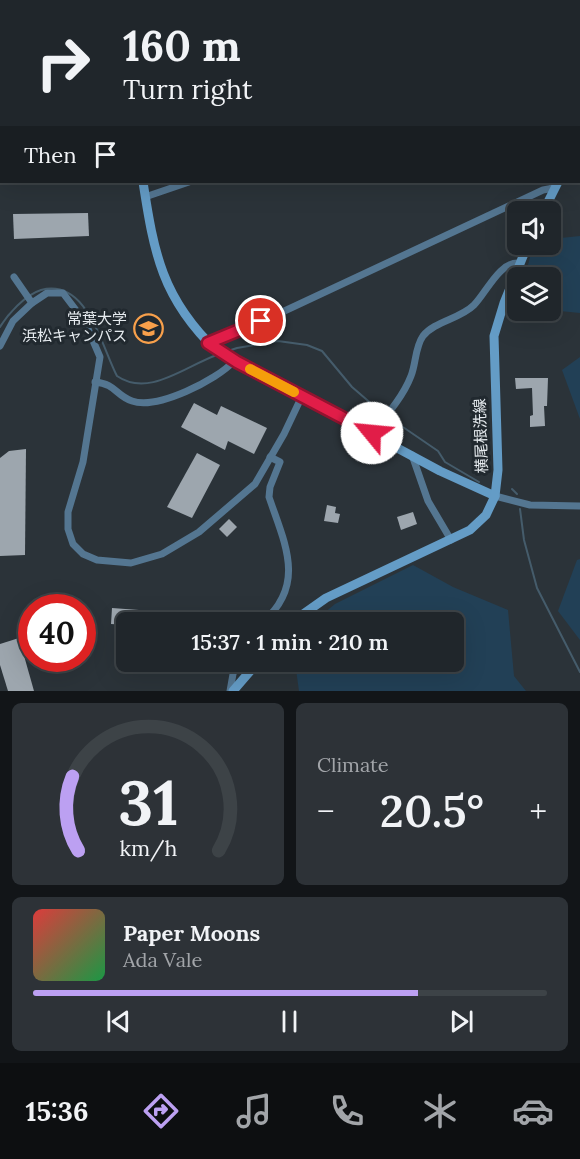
<!DOCTYPE html>
<html lang="en">
<head>
<meta charset="utf-8">
<style>
	body { margin:0; font-family:Lora,"Noto Sans JP",serif; background:#2d3237; color:#f1f3f6; height:100vh; display:flex; flex-direction:column; font-size:22px; white-space:nowrap }
	* { box-sizing:border-box; margin:0 }
	p { font-size:20px; color:#a2a5a9 }
	.icon { flex:none; width:33px; height:33px; fill:none; stroke:currentColor; stroke-width:2; stroke-linecap:round; stroke-linejoin:round }
	.map { position:relative; height:691px; overflow:hidden }
	.drawer { display:flex; flex-direction:column; gap:12px; padding:12px; background:#121518; flex:1 }
	.drawer>* { flex:none }
	.guide { position:absolute; left:0px; top:0px; width:580px; height:183px; box-shadow:0 6px 24px #0002,0 0 0 2px #3d4347; background:#20262b; color:#f1f3f6; overflow:hidden }
	.fabs { position:absolute; left:507px; top:201px; display:grid; gap:12px }
	.fabs a { display:grid; place-items:center; width:54px; height:54px; border-radius:9px; background:#20262b; box-shadow:0 6px 24px #0002,0 0 0 2px #3d4347; font-size:30px }
	.speed { position:absolute; left:18px; top:594px; display:flex; gap:12px; font-size:30px; font-weight:700; text-align:center }
	.speed>* { display:grid; place-content:center; width:78px; height:78px; border-radius:50%; background:#20262b; box-shadow:0 6px 24px #0002,0 0 0 2px #3d4347; line-height:1 }
	.speed .limit { border:9px solid #d22; background:#fff; color:#111 }
	.pin { position:absolute; display:grid; place-items:center; width:51px; height:51px; color:#fff; margin:-26px; border:3px solid #fff; border-radius:50%; box-shadow:0 2px 6px #0007 }
	.me { position:absolute; width:66px; margin:-33px; rotate:298deg; stroke-linejoin:round; filter:drop-shadow(0 0 4px #0008) }
	.turn { display:flex; align-items:center; gap:21px; height:126px; padding:0 24px; font-size:27px }
	.turn .icon { width:78px; height:78px; stroke-width:2.5 }
	.turn b { display:block; font-size:42px; line-height:51px }
	.then { display:flex; align-items:center; height:57px; padding:0 24px; background:#0003; gap:12px; font-size:22px }
	.big { font-size:45px; font-weight:600; line-height:1.1 }
	.drawer .card { flex:1; display:flex; flex-direction:column; justify-content:center; gap:9px; min-width:0; padding:0 21px; border-radius:9px; background:#2d3237 }
	.drawer .dial { align-items:center; gap:0 }
	.dial svg { height:156px; overflow:visible; fill:none; stroke:#3d4347; stroke-width:7; stroke-linecap:round; text-anchor:middle }
	.dial text { fill:#f1f3f6; stroke:none }
	.song { display:flex; align-items:center; gap:18px }
	.cover { width:72px; height:72px; border-radius:9px; background:linear-gradient(135deg,hsl(0 70% 55%),hsl(140 70% 35%)) }
	.played { height:6px; border-radius:3px; background:linear-gradient(90deg,#bca0f2 75%,#3d4347 75%) }
	.keys { display:flex; justify-content:space-around; direction:ltr }
	.heat { display:flex; justify-content:space-between; align-items:center; font-size:33px; direction:ltr }
	.drawer .tiles { flex:1; display:grid; gap:12px; grid-template-columns:1fr 1fr }
	.card:last-child { grid-column:span 2 }
	.trip { position:absolute; left:116px; top:612px; width:348px; height:60px; border-radius:9px; background:#20262b; box-shadow:0 6px 24px #0002,0 0 0 2px #3d4347; font-weight:600; line-height:60px; text-align:center }
	.tabs { display:flex; height:96px; justify-content:space-around; align-items:center; background:#0d0f11; color:#a2a5a9 }
	.tabs .icon { width:42px; height:42px }
	.tabs .active { color:#bca0f2 }
	.tabs b { font-size:27px; color:#f1f3f6 }
	.map>svg:first-child { display:block }
	.green { fill:#224056 }
	.lines { fill:none; stroke-linecap:round; stroke-linejoin:round }
	.stream { stroke:#455c6b; stroke-width:2 }
	.building { fill:#9da6ae }
	.street { stroke:#547691; stroke-width:7 }
	.secondary { stroke:#649cc6; stroke-width:9 }
	.route-casing { stroke:#92132f; stroke-width:15 }
	.route { stroke:#e11d48; stroke-width:10 }
	.slow { stroke:#f59e0b; stroke-width:10 }
	.labels { text-anchor:middle; stroke-width:6; stroke-linejoin:round; paint-order:stroke }
	.poi-label { font-size:15px; fill:#e6ebef; stroke:#21292f; text-anchor:end }
	.street-label { font-size:15px; fill:#e6ebef; stroke:#21292f }
</style>
</head>
<body>
<div class="map">
<svg width="580" height="691" viewBox="0 0 580 691">
	<rect width="100%" height="100%" fill="#2b3339"/>
	<g class="green">
		<path d="M580 236V313L550 310V278L525 277 533 245 550 244 551 239Z"/>
		<path d="M580 357V419L562 370Z"/>
		<path d="M580 559V640L558 611 577 560Z"/>
		<path d="M413 565 453 587 508 610 514 676 526 691H299L295 662H453V622H313L335 604Z"/>
	</g>
	<g class="lines">
		<g class="stream">
			<path d="M0 327C8 314 25 295 41 290 87 278 101 345 117 376 149 398 185 366 217 355"/>
			<path d="M225 352 237 348 278 341 307 345 322 351 352 387 381 412 438 451 445 462 479 482"/>
			<path d="M512 489 517 494"/>
			<path d="M520 509 524 540 537 588 580 672"/>
		</g>
	</g>
	<g class="building">
		<path d="M88 213 89 236 14 239 13 214Z"/>
		<path d="M515 378H548L547 406H544L545 426 530 427V416L533 415 532 388 516 389Z"/>
		<path d="M194 403 217 415 221 406 267 428 254 454 228 441 225 450 181 427Z"/>
		<path d="M26 449 25 555 0 556V458L9 451Z"/>
		<path d="M197 453 220 465 192 518 167 507Z"/>
		<path d="M327 505 336 507 335 513 340 514 338 523 324 521Z"/>
		<path d="M413 512 417 524 401 530 397 517Z"/>
		<path d="M229 519 237 527 227 537 219 529Z"/>
		<path d="M112 608 139 610 138 622H126V625L111 624Z"/>
		<path d="M19 638 34 691H8L0 665V644Z"/>
	</g>
	<g class="lines">
		<g class="street">
			<path d="M469 0 470 2"/>
			<path d="M577 2 580 0"/>
			<path d="M0 94H2"/>
			<path d="M145 197 189 182"/>
			<path d="M14 277 32 303 47 293H63L85 322 100 357 83 462 68 512V529L73 544 83 554 97 560 131 563 162 554 199 532 255 484 284 434 302 396"/>
			<path d="M208 343 278 314 543 190 554 188 552 182"/>
			<path d="M0 346 13 321 32 303"/>
			<path d="M95 382C116 384 115 395 132 401 157 410 217 380 234 361"/>
			<path d="M372 433C386 416 403 397 411 376 416 364 415 347 423 336 435 321 460 319 474 305 486 293 500 261 519 263"/>
			<path d="M412 455 428 501 451 540"/>
			<path d="M495 496 530 505 580 506"/>
			<path d="M263 622C307 584 284 542 269 497L270 487 280 462 270 457"/>
			<path d="M230 691 233 674 238 662"/>
		</g>
		<g class="secondary">
			<path d="M116 0V2"/>
			<path d="M322 2 325 0"/>
			<path d="M0 109H2"/>
			<path d="M579 144 580 142"/>
			<path d="M143 182C154 253 162 299 217 351L440 471 495 496"/>
			<path d="M543 212 558 182"/>
			<path d="M292 622 326 598 470 530 486 515 495 496 498 470 494 336 504 303 528 244"/>
			<path d="M233 691 258 662"/>
		</g>
	</g>
	<g class="lines">
		<defs>
			<path id="route" d="M261 321 208 343 237 362 372 433"/>
		</defs>
		<use href="#route" class="route-casing"/>
		<use href="#route" class="route"/>
		<path class="slow" d="M250 369 294 392"/>
	</g>
	<defs>
		<symbol id="university-ring" viewBox="-11 -11 22 22"><circle r="9.5" fill="#21292f" stroke="#f8a04b" stroke-width="1.5"/><path d="M0-5L7-2L0 1L-7-2ZM-4 1L0 2.5L4 1V4Q0 6-4 4Z" fill="#f8a04b"/></symbol>
	</defs>
	<g fill-rule="evenodd">
		<use href="#university-ring" x="132" y="312" width="33" height="33"/>
	</g>
	<g class="labels">
		<g class="poi-label">
			<text x="127" y="324">常葉大学<tspan x="127" dy="17">浜松キャンパス</tspan></text>
		</g>
		<g class="street-label">
			<text transform="translate(481 436) rotate(-92)" y="5">横尾根洗線</text>
		</g>
	</g>
</svg>
<div class="fabs">
<a><svg class="icon" aria-label="sound" viewBox="0 0 24 24"><path d="M4 9h4l5-4v14l-5-4H4zM17 9q2 3 0 6"/></svg></a>
<a><svg class="icon" aria-label="layers" viewBox="0 0 24 24"><path d="M12 4l9 5-9 5-9-5zM3 14l9 5 9-5"/></svg></a>
</div>
<div class="speed"><div class="limit">40</div></div>
<div class="pin" style="left:261px;top:321px;background:#d93025"><svg class="icon" aria-label="arrive" viewBox="0 0 24 24"><path d="M6 21V4h12l-3 4 3 4H6"/></svg></div>
<svg class="me" style="left:372px;top:433px" viewBox="-20 -20 40 40"><circle r="19" fill="#fff"/><path d="M0-13L10 11 0 6-10 11z" fill="#e11d48"/></svg>
<div class="trip">15:37 · 1 min · 210 m</div>
<div class="guide">
<div class="turn"><svg class="icon" aria-label="right" viewBox="0 0 24 24"><path d="M7 20v-9h11M14 6l5 5-5 5"/></svg><div><b>160 m</b>Turn right</div></div>
<div class="then">Then<svg class="icon" aria-label="arrive" viewBox="0 0 24 24"><path d="M6 21V4h12l-3 4 3 4H6"/></svg></div>
</div>
</div>
<section class="drawer">
<div class="tiles">
<div class="card dial"><svg viewBox="0 0 100 80">
<path d="M14 69A42 42 0 1 1 86 69"/>
<path d="M14 69A42 42 0 0 1 11 31" stroke="#bca0f2"/>
<text x="50" y="56" font-size="32" font-weight="700">31</text>
<text x="50" y="72" font-size="11">km/h</text>
</svg></div>
<div class="card"><p>Climate</p>
<div class="heat"><a>−</a><b class="big">20.5°</b><a>+</a></div>
</div>
<div class="card">
<div class="song"><i class="cover"></i><div><b>Paper Moons</b><p>Ada Vale</p></div></div>
<div class="played"></div>
<div class="keys"><svg class="icon" aria-label="previous" viewBox="0 0 24 24"><path d="M18 5L8 12l10 7zM5 5v14"/></svg><svg class="icon" aria-label="pause" viewBox="0 0 24 24"><path d="M8 5v14M16 5v14"/></svg><svg class="icon" aria-label="next" viewBox="0 0 24 24"><path d="M6 5l10 7-10 7zM19 5v14"/></svg></div>
</div>
</div>
</section>
<nav class="tabs">
<b>15:36</b>
<svg class="icon active" aria-label="directions" viewBox="0 0 24 24"><path d="M12 3l9 9-9 9-9-9zM9 14v-3h6M13 9l2 2-2 2"/></svg>
<svg class="icon" aria-label="music" viewBox="0 0 24 24"><path d="M9 18V5l10-2v13"/><circle cx="6" cy="18" r="3"/><circle cx="16" cy="16" r="3"/></svg>
<svg class="icon" aria-label="phone" viewBox="0 0 24 24"><path d="M5 4h4l2 5-3 2q2 4 5 5l2-3 5 2v4C11 20 4 13 5 4z"/></svg>
<svg class="icon" aria-label="climate" viewBox="0 0 24 24"><path d="M12 3v18M4 7l16 10M4 17L20 7"/></svg>
<svg class="icon" aria-label="car" viewBox="0 0 24 24"><path d="M5 17H2v-5l4-1 3-4h7l3 4 3 1v5h-3M9 17h6M6 11h13"/><circle cx="7" cy="17" r="2"/><circle cx="17" cy="17" r="2"/></svg>
</nav>
</body>
</html>
